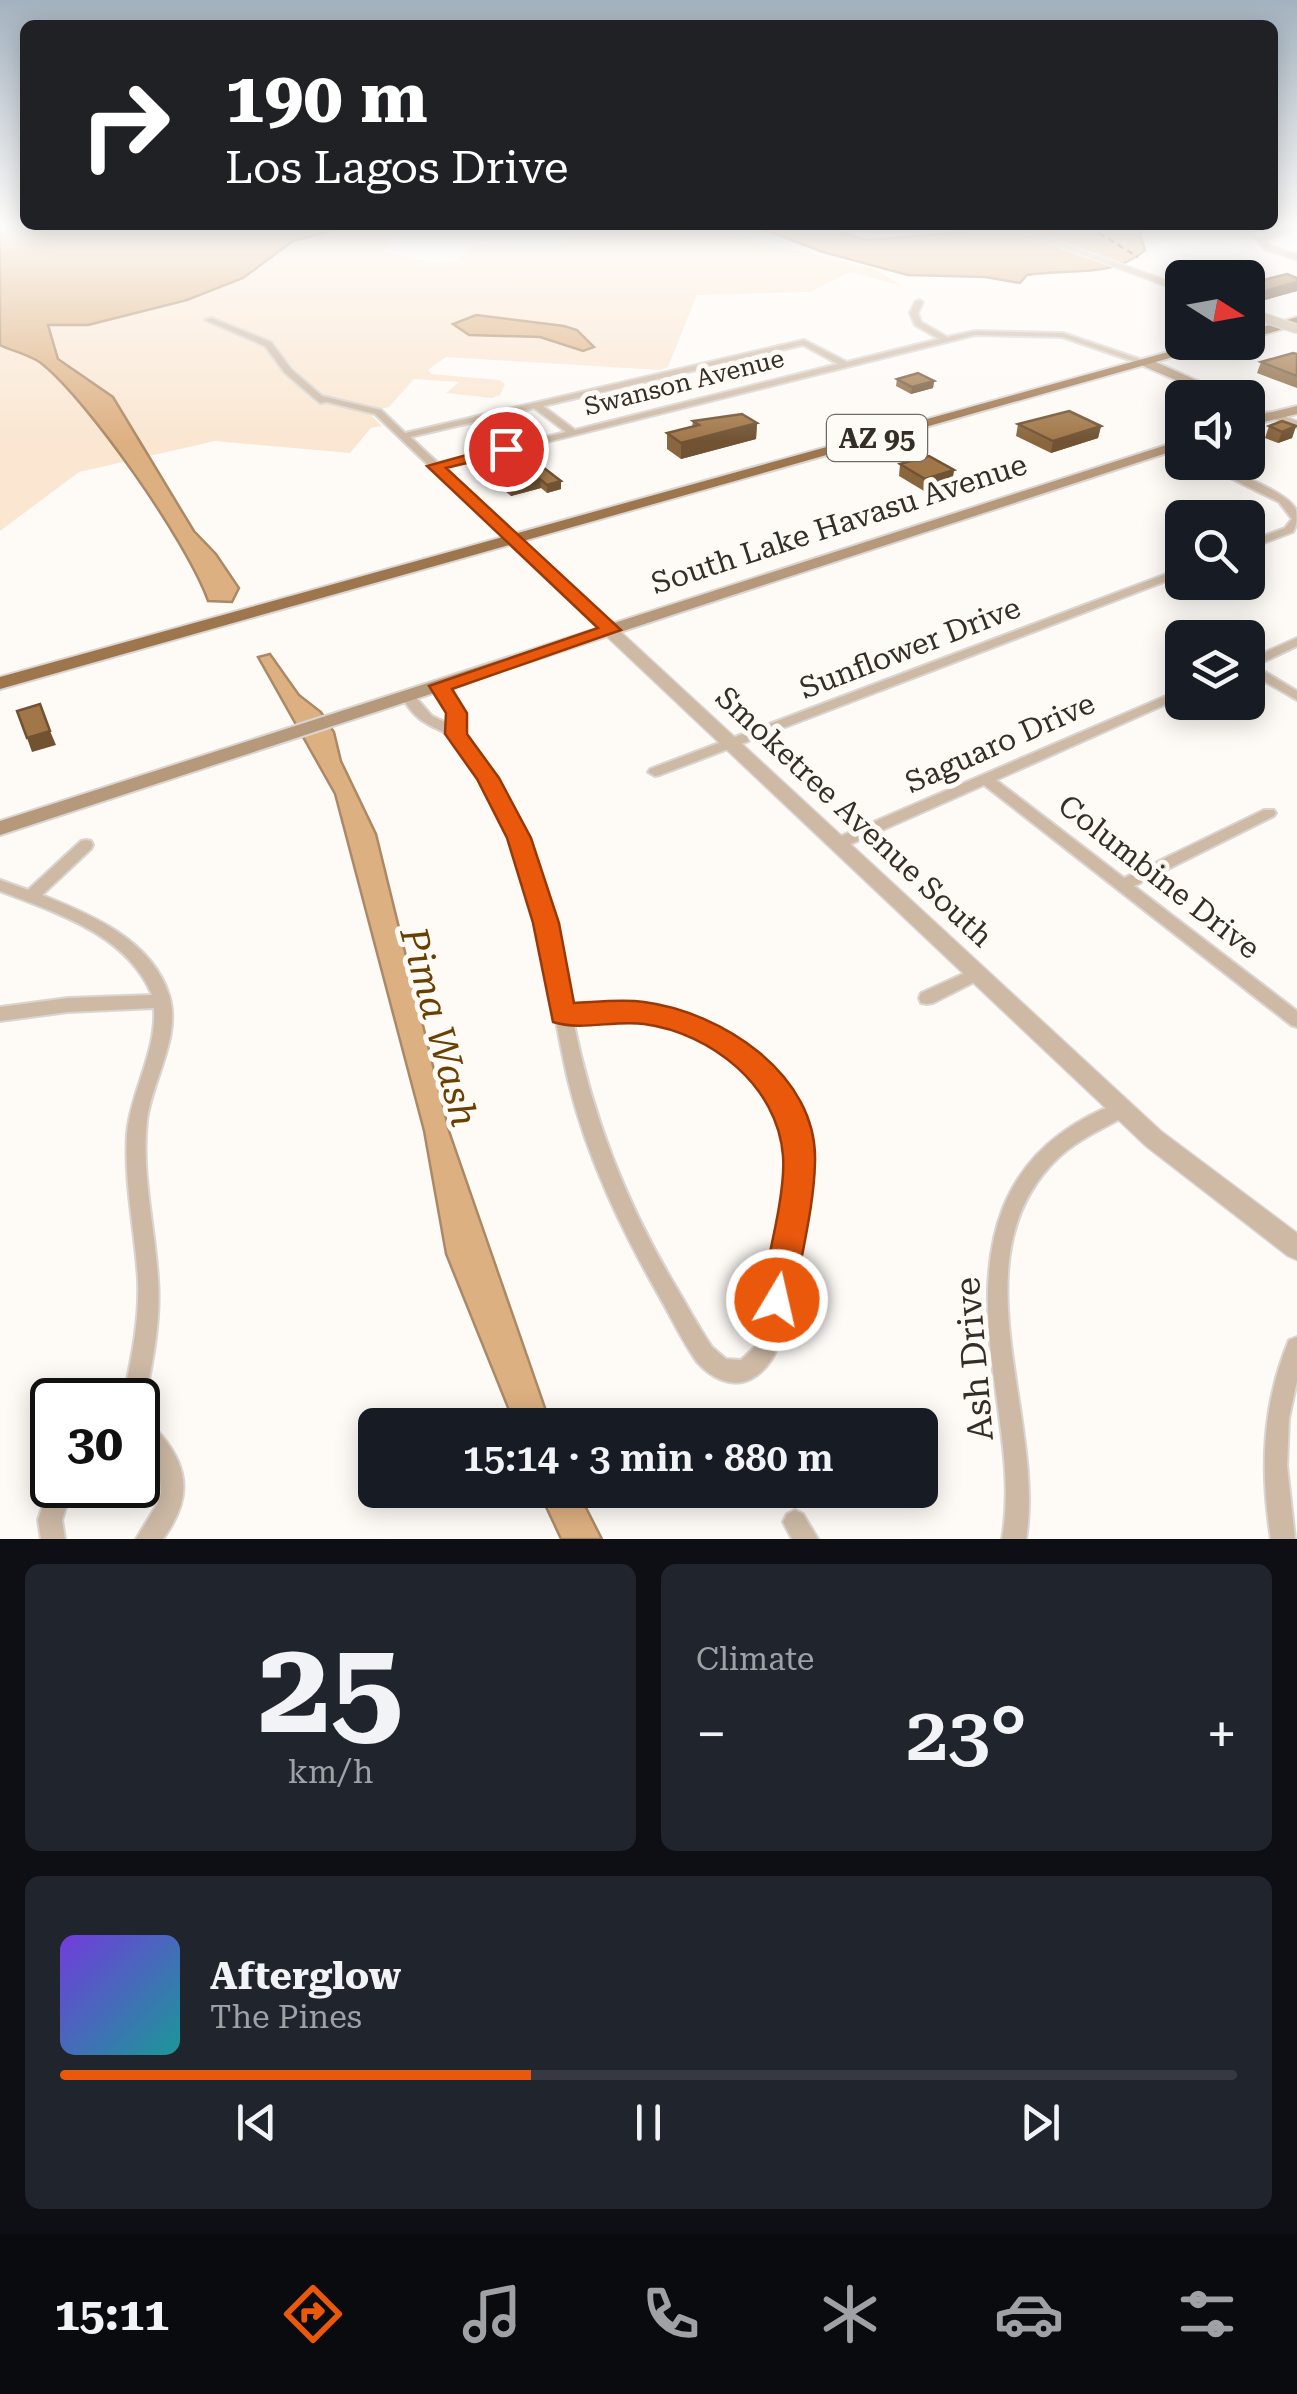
<!DOCTYPE html>
<html lang="en">
<head>
<meta charset="utf-8">
<style>
	body { margin:0; font-family:"Roboto Serif",serif; background:#20242c; color:#f1f3f6; height:100vh; display:flex; flex-direction:column; font-size:38px; white-space:nowrap }
	* { box-sizing:border-box; margin:0 }
	p { font-size:32px; color:#9ea1a6 }
	.icon { flex:none; width:55px; height:55px; fill:none; stroke:currentColor; stroke-width:2; stroke-linecap:round; stroke-linejoin:round }
	.map { position:relative; height:1539px; overflow:hidden }
	.side { display:flex; flex-direction:column; gap:25px; padding:25px; background:#0d0f14; flex:1 }
	.side>* { flex:none }
	.hud { position:absolute; left:20px; top:20px; width:1258px; height:210px; border-radius:15px; box-shadow:0 5px 25px #0003; background:#202124; color:#fff; overflow:hidden }
	.needle { width:65px; rotate:101deg }
	.buttons { position:absolute; left:1165px; top:260px; display:grid; gap:20px }
	.buttons a { display:grid; place-items:center; width:100px; height:100px; border-radius:15px; background:#171b24; box-shadow:0 5px 25px #0003; font-size:50px }
	.speed { position:absolute; left:30px; top:1378px; display:flex; gap:20px; font-size:50px; font-weight:700; text-align:center }
	.speed>* { display:grid; place-content:center; width:130px; height:130px; border-radius:50%; background:#171b24; box-shadow:0 5px 25px #0003; line-height:1 }
	.speed .limit { border:5px solid #111; border-radius:15px; background:#fff; color:#111 }
	.pin { position:absolute; display:grid; place-items:center; width:85px; height:85px; color:#fff; margin:-42px; border:5px solid #fff; border-radius:50%; box-shadow:0 2px 10px #0007 }
	.me { position:absolute; width:110px; margin:-55px; rotate:9deg; stroke-linejoin:round; filter:drop-shadow(0 0 8px #0008) }
	.turn { display:flex; align-items:center; gap:35px; height:210px; padding:0 40px; font-size:45px }
	.turn .icon { width:130px; height:130px; stroke-width:2.5 }
	.turn b { display:block; font-size:70px; line-height:85px }
	.big { font-size:75px; font-weight:600; line-height:1.1 }
	.side .widget { flex:1; display:flex; flex-direction:column; justify-content:center; gap:15px; min-width:0; padding:0 35px; border-radius:15px; background:#20242c }
	.side .dial { align-items:center; gap:0 }
	.dial b { font-size:130px; line-height:1 }
	.song { display:flex; align-items:center; gap:30px }
	.cover { width:120px; height:120px; border-radius:15px; background:linear-gradient(135deg,hsl(260 70% 55%),hsl(180 70% 35%)) }
	.played { height:10px; border-radius:5px; background:linear-gradient(90deg,#ea580c 40%,#363941 40%) }
	.keys { display:flex; justify-content:space-around; direction:ltr }
	.heat { display:flex; justify-content:space-between; align-items:center; font-size:55px; direction:ltr }
	.side .tiles { flex:1; display:grid; gap:25px; grid-template-columns:1fr 1fr }
	.widget:last-child { grid-column:span 2 }
	.trip { position:absolute; left:358px; top:1408px; width:580px; height:100px; border-radius:15px; background:#171b24; box-shadow:0 5px 25px #0003; font-weight:600; line-height:100px; text-align:center }
	.dock { display:flex; height:160px; justify-content:space-around; align-items:center; background:#090b0e; color:#9ea1a6 }
	.dock .icon { width:70px; height:70px }
	.dock .active { color:#ea580c }
	.dock b { font-size:45px; color:#f1f3f6 }
	.map>svg:first-child { display:block }
	.green { fill:#fae6d1 }
	.water { fill:#ddb081; stroke:#ab8966; stroke-width:2.5 }
	.lines { fill:none; stroke-linecap:round; stroke-linejoin:round }
	.ferry { stroke:#693f02; stroke-width:2.5; stroke-dasharray:6 5; stroke-linecap:butt }
	.minor-casing { stroke:#dad5d1; stroke-width:4 }
	.tertiary-casing { stroke:#dad5d1; stroke-width:3 }
	.secondary-casing { stroke:#dad5d1; stroke-width:4 }
	.trunk-casing { stroke:#dad5d1; stroke-width:4 }
	.minor { fill:#cdb9a4; fill-rule:evenodd }
	.tertiary { fill:#cdb9a4; fill-rule:evenodd }
	.secondary { fill:#b6987a; fill-rule:evenodd }
	.trunk { fill:#9e764d; fill-rule:evenodd }
	.tertiary-bridge-casing { stroke:#dad5d1; stroke-width:11; stroke-linecap:butt }
	.tertiary-bridge { stroke:#cdb9a4; stroke-width:9 }
	.wall { fill:#8a663f }
	.shaded-wall { fill:#715333 }
	.building { fill:#a17749; stroke:#715333; stroke-width:2.5 }
	.route { fill:#ea580c; stroke:#983908; stroke-width:2.5 }
	.labels { text-anchor:middle; stroke-width:10; stroke-linejoin:round; paint-order:stroke }
	.far-street-label { font-size:25px; fill:#352e27; stroke:#fefaf6 }
	.shield { fill:#fefaf6; stroke:#716b65; stroke-width:2.5 }
	.shield-label { font-size:28px; font-weight:bold; fill:#352e27 }
	.street-label { font-size:30px; fill:#352e27; stroke:#fefaf6 }
	.near-street-label { font-size:35px; fill:#352e27; stroke:#fefaf6 }
	.near-water-label { font-size:38px; font-style:italic; fill:#693f02; stroke:#fefaf6 }
</style>
</head>
<body>
<div class="map">
<svg width="1297" height="1539" viewBox="0 0 1297 1539">
	<rect width="100%" height="100%" fill="#fefaf6"/>
	<path class="green" d="M350 226H403L383 251C413 257 453 276 474 244L557 246 579 236 651 231 723 234 873 268 903 286 850 272 810 292 697 295 668 367 660 370 446 357 428 370 431 374 499 380 505 384 500 395 492 398 446 393 459 382 414 379 389 407 379 409 318 394 271 344 220 325 265 345 318 401 371 415 382 426 371 428 350 453 215 441 79 472 0 531V334L37 324 88 325 187 300 243 278 282 246 304 236Z"/>
	<g class="water">
		<path d="M0 226H350L293 241 243 278 187 300 88 325H48L58 359 113 397 194 531 216 554 239 588 232 602 208 601C186 540 87 400 42 364 33 356 12 351 0 345Z"/>
		<path d="M754 226H819L867 240 966 232 982 226H1148L1140 234 1145 250C1112 279 1067 268 1027 275L1020 283 985 277 908 275 823 252Z"/>
		<path d="M476 315 564 326 577 330 594 347 583 351 540 337 469 335 453 324Z"/>
		<path d="M270 654 299 695 321 712 334 732 341 761 376 834 449 1131 551 1425H515L446 1254 424 1131 335 794 258 657Z"/>
		<path d="M538 1490H577L602 1539H561Z"/>
	</g>
	<g class="lines">
		<path class="ferry" d="M1103 226 1097 232 1138 257"/>
		<defs>
			<g id="minor">
				<path d="M919 300 923 302 918 313 921 322 947 337 975 331 1063 333 1151 363 1144 365 1062 337 975 335 443 468 518 539 519 541 514 544 510 543 375 414 327 402 320 403 285 373 265 346 205 320 212 318 271 342 291 369 322 396 381 410 405 433 804 340 847 362 939 339 915 325 910 313 915 302ZM803 345 838 364 575 430 543 406ZM534 408 566 432 438 463 410 437Z"/>
				<path d="M1198 462H1211C1230 472 1288 491 1296 510 1297 518 1297 525 1293 532L1248 549V542L1285 528 1292 519 1279 502Z"/>
				<path d="M1182 568V575L660 775 655 776 648 772 650 769Z"/>
				<path d="M1297 638V646L1255 666 1297 691V700L1248 672V660Z"/>
				<path d="M439 682 443 683 462 711 463 733 481 755 499 783 537 864 555 926 571 1007C653 1005 731 1013 782 1085 796 1105 808 1131 809 1156 812 1198 800 1243 791 1284 785 1316 784 1362 751 1379 731 1389 710 1377 697 1362 684 1344 674 1323 663 1303 623 1233 587 1159 568 1080 547 988 540 895 498 808 486 784 473 757 453 739 445 731 435 729 426 723 415 717 408 707 401 696L407 692 412 693 432 716 449 724 450 711 433 686ZM573 1020C648 1018 718 1025 765 1090 778 1108 788 1130 790 1153 792 1173 788 1194 785 1214 778 1254 768 1294 760 1334L756 1346 741 1360 726 1359 712 1347C699 1328 688 1307 676 1287 625 1201 593 1118 573 1020Z"/>
				<path d="M1182 689V697L996 780 1124 878 1264 810H1274L1276 813 1274 816 1134 886 1297 1011V1027L1291 1025 984 785 844 847 839 848 832 843 834 839Z"/>
				<path d="M86 840 91 841 93 845 91 849 42 895C90 914 152 940 169 995 182 1036 152 1080 147 1120 141 1174 155 1227 158 1279 161 1320 153 1360 145 1400L142 1408 138 1410V1400H123C131 1360 140 1320 138 1279 135 1231 124 1183 127 1134 131 1091 157 1051 154 1008L68 1012 0 1021V1007L68 998 152 995C127 934 56 913 0 891V880L28 890 81 841Z"/>
				<path d="M978 967 984 969 986 973 984 977 933 1003 927 1004 921 1003 919 998 921 993Z"/>
				<path d="M1123 1101 1129 1104 1132 1109 1129 1114C1106 1127 1078 1139 1058 1158 954 1257 1046 1417 1026 1539H1002C1012 1484 1000 1426 993 1371 977 1247 993 1149 1123 1101Z"/>
				<path d="M1297 1337V1381L1289 1418 1287 1466 1295 1539H1271C1260 1471 1262 1405 1289 1340Z"/>
				<path d="M138 1416C148 1420 155 1428 162 1436 192 1472 189 1503 163 1539H136L158 1503 161 1493 159 1471 138 1443Z"/>
				<path d="M52 1477V1485H73L62 1520 65 1539H41L38 1520Z"/>
				<path d="M795 1510 803 1514 818 1539H792L783 1522 787 1514Z"/>
			</g>
			<g id="tertiary">
				<path d="M1004 226H1016L1182 286V292Z"/>
				<path d="M1291 226H1297V230L1265 240 1271 246 1297 254V260L1265 250 1256 239Z"/>
				<path d="M1266 412H1274L1297 421V428L1266 416Z"/>
				<path d="M514 537 519 538 1162 1132 1297 1233V1260L1288 1256 1146 1146 509 544V538Z"/>
			</g>
			<g id="secondary">
				<path d="M1143 360H1151L1236 398H1218L1143 366Z"/>
				<path d="M1297 406V414L1248 426V418Z"/>
				<path d="M1182 440V448L0 835V821Z"/>
			</g>
			<g id="trunk">
				<path d="M1297 317V325L1248 339V331Z"/>
				<path d="M1204 342H1226L0 689V677Z"/>
			</g>
		</defs>
		<use href="#minor" class="minor-casing"/>
		<use href="#tertiary" class="tertiary-casing"/>
		<use href="#secondary" class="secondary-casing"/>
		<use href="#trunk" class="trunk-casing"/>
		<use href="#minor" class="minor"/>
		<use href="#tertiary" class="tertiary"/>
		<use href="#secondary" class="secondary"/>
		<use href="#trunk" class="trunk"/>
		<defs>
			<path id="tertiary-bridge" d="M1259 316 1297 329"/>
		</defs>
		<use href="#tertiary-bridge" class="tertiary-bridge-casing"/>
		<use href="#tertiary-bridge" class="tertiary-bridge"/>
	</g>
	<g class="wall">
		<path d="M931 226H956L955 231 931 228Z"/>
		<path d="M1297 278V291L1258 302 1248 298V284Z"/>
		<path d="M1297 354V388L1257 373 1261 362Z"/>
		<path d="M897 379 934 381 933 388 911 394 896 386Z"/>
		<path d="M693 421 757 423 756 439 681 459 667 449V433L692 427Z"/>
		<path d="M1018 424 1101 426 1098 438 1051 453 1016 436Z"/>
		<path d="M1269 426H1296L1292 438 1278 443 1265 438Z"/>
		<path d="M900 464 954 470 952 482 924 491 899 476Z"/>
		<path d="M500 478 561 481V489L547 493 541 488 511 496 500 487Z"/>
	</g>
	<g class="shaded-wall">
		<path d="M1297 282V291L1258 302 1261 292Z"/>
		<path d="M934 381 933 388 911 394 912 387Z"/>
		<path d="M757 423 756 439 681 459V443Z"/>
		<path d="M1101 426 1098 438 1051 453 1053 441Z"/>
		<path d="M1296 426 1292 438 1278 443 1282 432Z"/>
		<path d="M954 470 952 482 924 491 925 479Z"/>
		<path d="M540 479 541 488 511 496 510 488Z"/>
		<path d="M561 481V489L547 493V485Z"/>
		<path d="M50 731 56 745 32 752 27 738Z"/>
	</g>
	<g class="building">
		<path d="M1287 274 1297 278V282L1261 292 1248 287V284Z"/>
		<path d="M1293 353 1297 354V376L1261 362Z"/>
		<path d="M918 373 934 381 912 387 897 379Z"/>
		<path d="M1069 411 1101 426 1053 441 1018 424Z"/>
		<path d="M742 414 757 423 681 443 667 433 699 425 693 421Z"/>
		<path d="M1282 421 1296 426 1282 432 1269 426Z"/>
		<path d="M929 456 954 470 925 479 900 464Z"/>
		<path d="M544 468 561 481 547 485 540 479 510 488 500 478Z"/>
		<path d="M40 704 50 731 27 738 17 711Z"/>
	</g>
	<linearGradient id="sky" x2="0" y2="1"><stop stop-color="#a3b2bf"/><stop offset="0.51" stop-color="#fffdfb"/><stop offset="1" stop-color="#fffdfb" stop-opacity="0"/></linearGradient>
	<rect width="1297" height="442" fill="url(#sky)"/>
	<path class="route" d="M506 444 512 445V452L446 468 621 630 452 689 467 713V734L499 778 531 838 559 923 574 1003C597 1002 622 999 644 1002 721 1012 818 1074 815 1162 814 1207 801 1255 794 1300L789 1311 777 1316 765 1311 760 1300C767 1261 786 1193 783 1156 778 1086 711 1033 644 1024 614 1020 581 1031 553 1022L533 923 507 838 477 779 445 734 446 713 429 686 598 628 427 466Z"/>
	<g class="labels">
		<g class="far-street-label">
			<text transform="translate(684 382) rotate(-14)" y="9">Swanson Avenue</text>
		</g>
		<rect class="shield" x="827" y="415" width="100" height="46" rx="8"/>
		<g class="shield-label">
			<text x="877" y="448">AZ 95</text>
		</g>
		<g class="street-label">
			<text transform="translate(839 524) rotate(-18)" y="10">South Lake Havasu Avenue</text>
			<text transform="translate(910 648) rotate(-21)" y="10">Sunflower Drive</text>
			<text transform="translate(1000 743) rotate(-24)" y="10">Saguaro Drive</text>
			<text transform="translate(854 817) rotate(43)" y="10">Smoketree Avenue South</text>
			<text transform="translate(1159 877) rotate(38)" y="10">Columbine Drive</text>
		</g>
		<g class="near-street-label">
			<text transform="translate(974 1359) rotate(-95)" y="12">Ash Drive</text>
		</g>
		<g class="near-water-label">
			<text transform="translate(439 1027) rotate(75)" y="13">Pima Wash</text>
		</g>
	</g>
</svg>
<div class="buttons">
<a><svg class="needle" viewBox="-14 -14 28 28"><path d="M0-13l5 13h-10z" fill="#e53935"/><path d="M0 13l5-13h-10z" fill="#9ea1a6"/></svg></a>
<a><svg class="icon" aria-label="sound" viewBox="0 0 24 24"><path d="M4 9h4l5-4v14l-5-4H4zM17 9q2 3 0 6"/></svg></a>
<a><svg class="icon" aria-label="search" viewBox="0 0 24 24"><circle cx="10" cy="10" r="6"/><path d="M15 15l6 6"/></svg></a>
<a><svg class="icon" aria-label="layers" viewBox="0 0 24 24"><path d="M12 4l9 5-9 5-9-5zM3 14l9 5 9-5"/></svg></a>
</div>
<div class="speed"><div class="limit">30</div></div>
<div class="pin" style="left:506px;top:449px;background:#d93025"><svg class="icon" aria-label="arrive" viewBox="0 0 24 24"><path d="M6 21V4h12l-3 4 3 4H6"/></svg></div>
<svg class="me" style="left:777px;top:1300px" viewBox="-20 -20 40 40"><circle r="17" fill="#ea580c" stroke="#fff" stroke-width="3"/><path d="M0-11L8 9 0 5-8 9z" fill="#fff"/></svg>
<div class="trip">15:14 · 3 min · 880 m</div>
<div class="hud">
<div class="turn"><svg class="icon" aria-label="right" viewBox="0 0 24 24"><path d="M7 20v-9h11M14 6l5 5-5 5"/></svg><div><b>190 m</b>Los Lagos Drive</div></div>
</div>
</div>
<section class="side">
<div class="tiles">
<div class="widget dial"><b>25</b><p>km/h</p></div>
<div class="widget"><p>Climate</p>
<div class="heat"><a>−</a><b class="big">23°</b><a>+</a></div>
</div>
<div class="widget">
<div class="song"><i class="cover"></i><div><b>Afterglow</b><p>The Pines</p></div></div>
<div class="played"></div>
<div class="keys"><svg class="icon" aria-label="previous" viewBox="0 0 24 24"><path d="M18 5L8 12l10 7zM5 5v14"/></svg><svg class="icon" aria-label="pause" viewBox="0 0 24 24"><path d="M8 5v14M16 5v14"/></svg><svg class="icon" aria-label="next" viewBox="0 0 24 24"><path d="M6 5l10 7-10 7zM19 5v14"/></svg></div>
</div>
</div>
</section>
<nav class="dock">
<b>15:11</b>
<svg class="icon active" aria-label="directions" viewBox="0 0 24 24"><path d="M12 3l9 9-9 9-9-9zM9 14v-3h6M13 9l2 2-2 2"/></svg>
<svg class="icon" aria-label="music" viewBox="0 0 24 24"><path d="M9 18V5l10-2v13"/><circle cx="6" cy="18" r="3"/><circle cx="16" cy="16" r="3"/></svg>
<svg class="icon" aria-label="phone" viewBox="0 0 24 24"><path d="M5 4h4l2 5-3 2q2 4 5 5l2-3 5 2v4C11 20 4 13 5 4z"/></svg>
<svg class="icon" aria-label="climate" viewBox="0 0 24 24"><path d="M12 3v18M4 7l16 10M4 17L20 7"/></svg>
<svg class="icon" aria-label="car" viewBox="0 0 24 24"><path d="M5 17H2v-5l4-1 3-4h7l3 4 3 1v5h-3M9 17h6M6 11h13"/><circle cx="7" cy="17" r="2"/><circle cx="17" cy="17" r="2"/></svg>
<svg class="icon" aria-label="filters" viewBox="0 0 24 24"><path d="M4 7h16M4 17h16"/><circle cx="9" cy="7" r="2"/><circle cx="15" cy="17" r="2"/></svg>
</nav>
</body>
</html>
